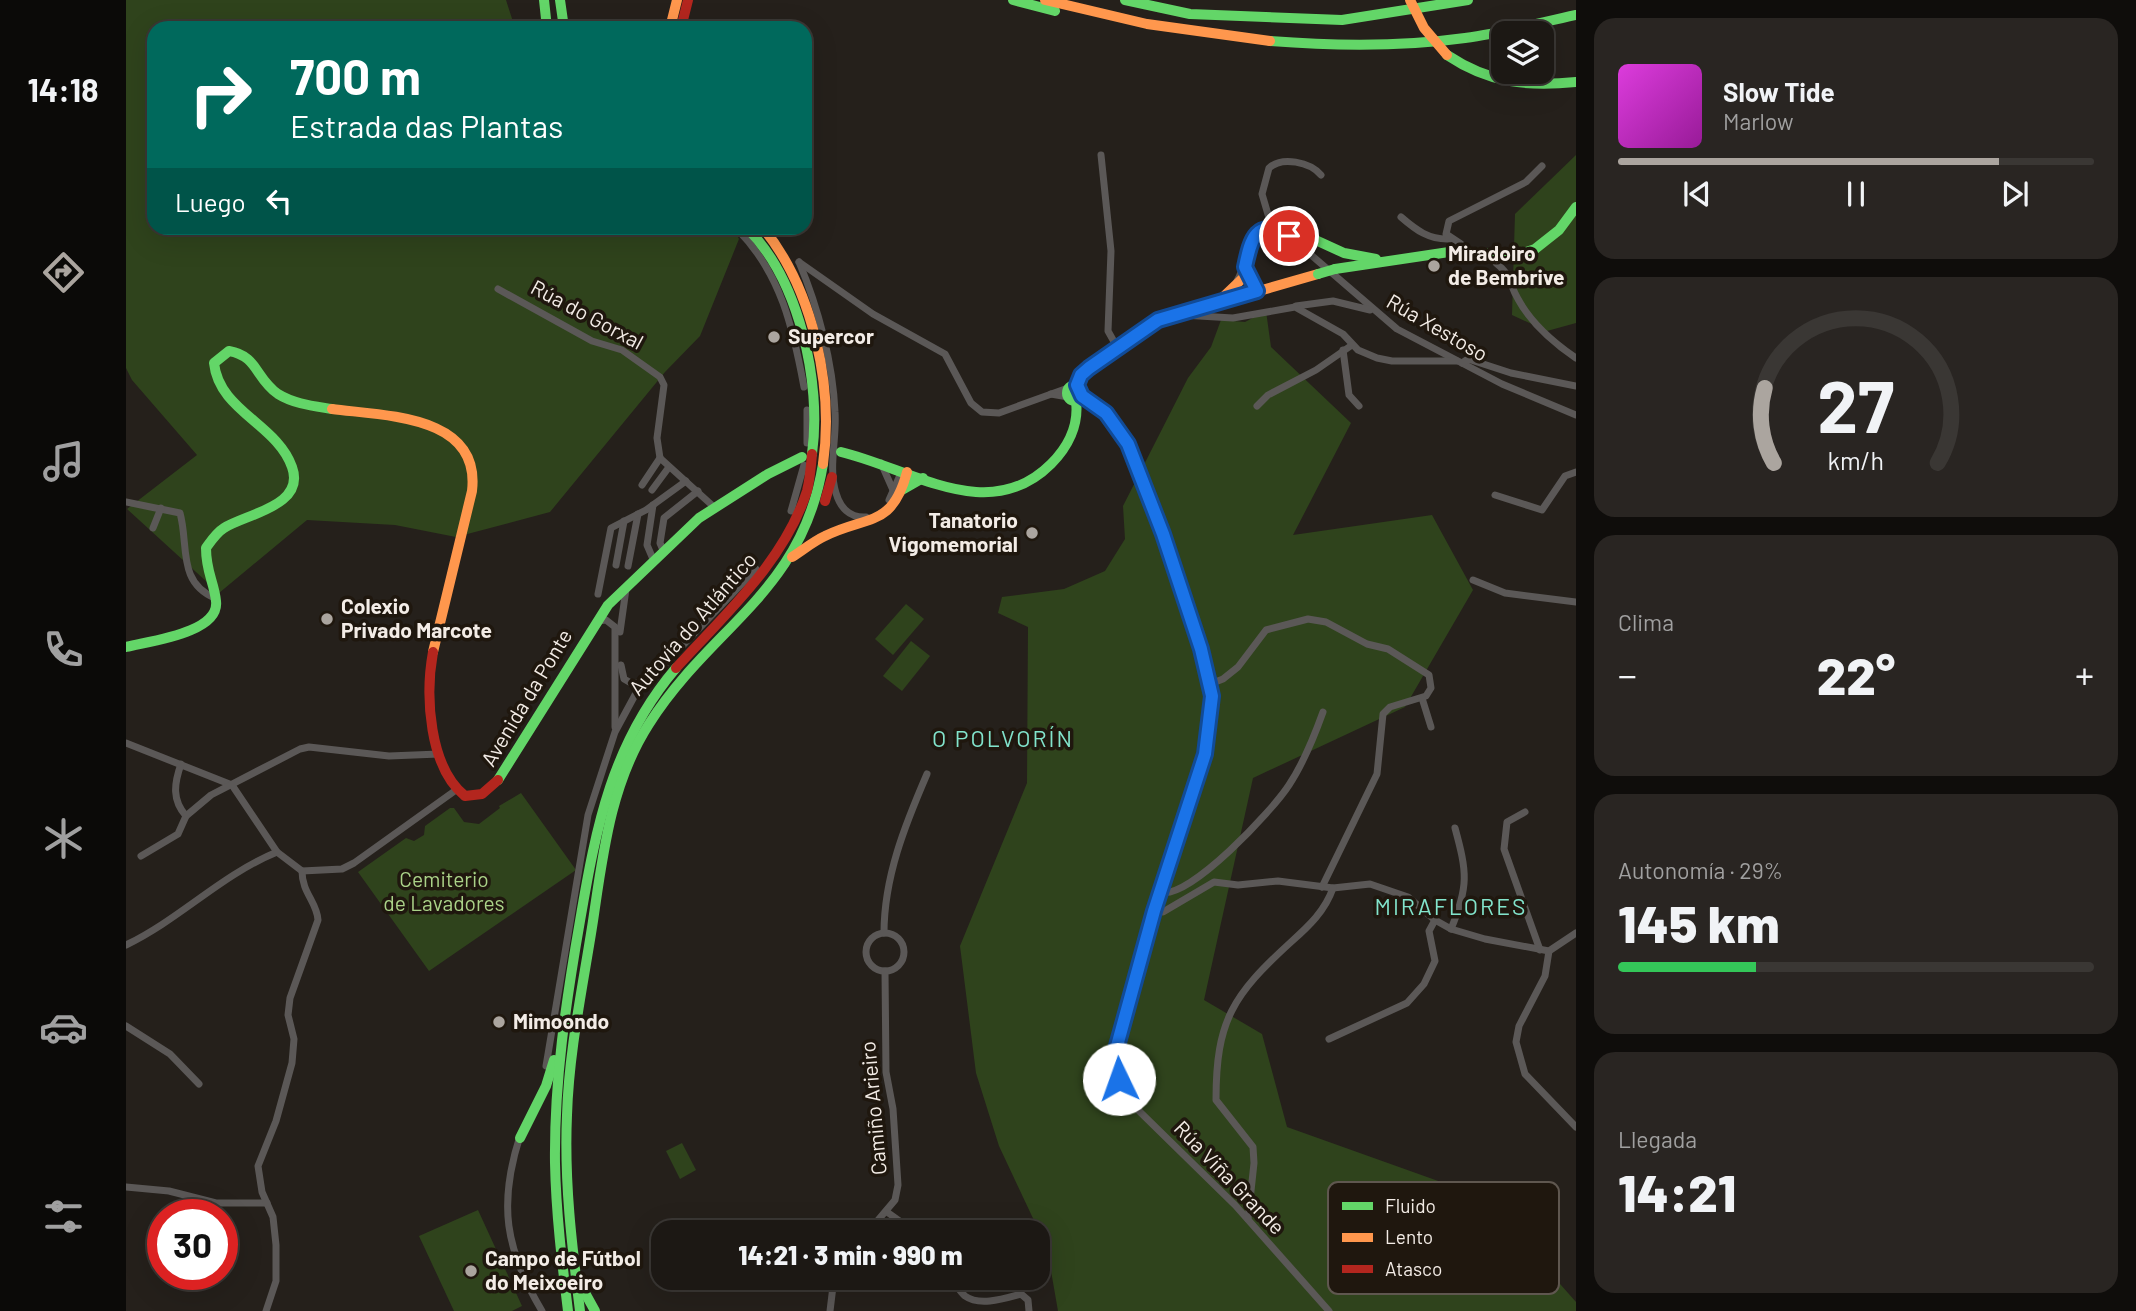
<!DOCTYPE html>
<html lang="es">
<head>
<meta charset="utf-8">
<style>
	body { margin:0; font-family:Barlow,sans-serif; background:#292522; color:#f1f3f6; height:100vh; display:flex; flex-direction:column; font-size:26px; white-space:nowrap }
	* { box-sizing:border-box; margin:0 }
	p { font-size:23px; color:#a0a0a0 }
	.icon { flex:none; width:38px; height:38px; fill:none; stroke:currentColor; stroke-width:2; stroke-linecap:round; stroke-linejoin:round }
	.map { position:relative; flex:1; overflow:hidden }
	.drawer { display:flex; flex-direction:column; gap:18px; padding:18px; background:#0f0d0b; width:560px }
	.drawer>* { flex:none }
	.top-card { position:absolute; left:21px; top:21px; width:665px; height:214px; border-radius:21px; box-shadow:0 7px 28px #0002,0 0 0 2px #3a3734; background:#00695c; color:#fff; overflow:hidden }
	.tools { position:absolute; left:1365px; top:21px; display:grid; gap:14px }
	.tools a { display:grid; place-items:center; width:63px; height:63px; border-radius:14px; background:#1c1814; box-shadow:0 7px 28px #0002,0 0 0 2px #3a3734; font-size:35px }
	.speed { position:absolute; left:21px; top:1199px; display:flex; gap:14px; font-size:35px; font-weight:700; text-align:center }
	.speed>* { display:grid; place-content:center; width:91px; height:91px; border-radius:50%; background:#1c1814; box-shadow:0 7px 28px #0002,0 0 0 2px #3a3734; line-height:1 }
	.speed .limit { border:10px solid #d22; background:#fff; color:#111 }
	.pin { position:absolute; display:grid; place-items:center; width:60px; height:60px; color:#fff; margin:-30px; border:4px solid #fff; border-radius:50%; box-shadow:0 2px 7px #0007 }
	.me { position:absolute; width:77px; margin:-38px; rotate:357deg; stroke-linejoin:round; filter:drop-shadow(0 0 5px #0008) }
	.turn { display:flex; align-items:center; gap:24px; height:147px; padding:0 28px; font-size:32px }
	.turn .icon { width:91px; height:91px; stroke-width:2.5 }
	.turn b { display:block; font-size:49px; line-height:60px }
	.then { display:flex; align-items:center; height:66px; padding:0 28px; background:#0003; gap:14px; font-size:26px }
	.big { font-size:52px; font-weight:800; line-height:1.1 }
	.drawer .tile { flex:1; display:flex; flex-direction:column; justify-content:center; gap:10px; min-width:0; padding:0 24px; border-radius:21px; background:#292522 }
	.drawer .dial { align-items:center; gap:0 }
	.dial svg { height:182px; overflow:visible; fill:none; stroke:#3a3734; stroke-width:7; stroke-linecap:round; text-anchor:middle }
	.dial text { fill:#f1f3f6; stroke:none }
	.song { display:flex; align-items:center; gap:21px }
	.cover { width:84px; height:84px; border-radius:10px; background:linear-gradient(135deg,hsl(300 70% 55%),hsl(300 70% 35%)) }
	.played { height:7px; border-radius:4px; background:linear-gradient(90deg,#aba59f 80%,#3a3734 80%) }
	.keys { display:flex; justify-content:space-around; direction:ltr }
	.heat { display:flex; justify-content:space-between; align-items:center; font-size:38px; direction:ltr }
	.charge { height:10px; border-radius:5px; background:linear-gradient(90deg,#34c759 29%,#3a3734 0) }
	.trip { position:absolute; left:525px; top:1220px; width:399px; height:70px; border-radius:21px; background:#1c1814; box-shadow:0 7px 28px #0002,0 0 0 2px #3a3734; font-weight:800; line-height:70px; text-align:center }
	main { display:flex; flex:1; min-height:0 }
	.menu { display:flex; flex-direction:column; width:126px; justify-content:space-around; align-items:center; background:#0b0a08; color:#a0a0a0 }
	.menu .icon { width:49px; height:49px }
	.menu .on { color:#aba59f }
	.menu b { font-size:32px; color:#f1f3f6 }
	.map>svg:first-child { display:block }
	.green { fill:#2f431c }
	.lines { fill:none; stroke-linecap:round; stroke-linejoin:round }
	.street { stroke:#5b5857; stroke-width:7 }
	.fast { stroke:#63d668; stroke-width:10 }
	.slow { stroke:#ff974d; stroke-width:10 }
	.jam { stroke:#b3261e; stroke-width:10 }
	.fast-bridge { stroke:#63d668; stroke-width:10 }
	.slow-bridge { stroke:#ff974d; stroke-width:10 }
	.route-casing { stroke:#114b97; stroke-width:18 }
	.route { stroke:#1a73e8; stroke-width:12 }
	.poi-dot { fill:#aba59f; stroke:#1f170e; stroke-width:2.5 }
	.labels { text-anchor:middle; stroke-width:7; stroke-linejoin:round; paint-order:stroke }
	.poi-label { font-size:21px; font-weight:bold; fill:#f3ece6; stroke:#1f170e; text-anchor:start }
	.street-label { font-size:21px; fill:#f3ece6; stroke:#1f170e }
	.park-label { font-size:21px; fill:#aad288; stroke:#1f170e }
	.neighbourhood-label { font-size:23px; letter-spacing:2px; fill:#82e4cc; stroke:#1f170e }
	.key { fill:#1f170e; stroke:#5f574f; stroke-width:2 }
	.key-label { font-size:19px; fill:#f3ece6 }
</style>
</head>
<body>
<main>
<nav class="menu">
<b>14:18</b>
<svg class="icon on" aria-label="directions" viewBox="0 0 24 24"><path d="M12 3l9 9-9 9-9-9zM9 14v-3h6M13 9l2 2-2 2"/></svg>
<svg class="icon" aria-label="music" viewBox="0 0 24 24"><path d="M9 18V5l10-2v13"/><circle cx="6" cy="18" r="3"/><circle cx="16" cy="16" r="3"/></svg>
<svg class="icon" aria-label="phone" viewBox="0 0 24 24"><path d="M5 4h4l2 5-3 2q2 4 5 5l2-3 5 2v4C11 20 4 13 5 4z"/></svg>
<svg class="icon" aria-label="climate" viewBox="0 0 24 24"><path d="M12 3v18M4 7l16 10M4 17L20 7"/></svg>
<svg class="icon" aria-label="car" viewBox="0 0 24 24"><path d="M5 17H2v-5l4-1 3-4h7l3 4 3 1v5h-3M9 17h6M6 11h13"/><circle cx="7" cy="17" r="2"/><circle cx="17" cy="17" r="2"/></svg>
<svg class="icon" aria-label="filters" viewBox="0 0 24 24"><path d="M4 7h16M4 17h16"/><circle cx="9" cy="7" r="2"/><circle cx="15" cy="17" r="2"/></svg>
</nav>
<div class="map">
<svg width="1450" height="1311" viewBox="0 0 1450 1311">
	<rect width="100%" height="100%" fill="#25201b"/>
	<g class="green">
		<path d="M0 0H380L389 28H28V228H607L613 239 574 336 539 372 424 512 330 537 269 525 181 520 93 593 1 509 71 455 6 380 0 368Z"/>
		<path d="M1450 155V323L1421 331 1386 315 1389 214Z"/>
		<path d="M1140 311 1145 347 1225 423 1167 535 1306 515 1347 590 1279 707 1127 778 1078 1000 1136 1034 1161 1127 1357 1197 1450 1302V1311H932L921 1248 873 1146 850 1073 834 946 901 783 902 627 872 613 876 597 938 589 979 571 999 539 997 506 1062 378 1085 347 1095 320 1119 322Z"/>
		<path d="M780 604 798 619 767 655 749 639Z"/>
		<path d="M785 641 804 656 776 691 757 676Z"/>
		<path d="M395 793 450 870 303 971 232 872 280 838 288 841 298 835 299 826 324 808H328L338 822 353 824 374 808 373 806Z"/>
		<path d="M556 1143 570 1170 554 1179 540 1151Z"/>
		<path d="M352 1210 396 1306 386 1311H328L293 1236Z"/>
	</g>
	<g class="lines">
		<g class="street">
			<path d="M975 155 985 251 982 331 991 347"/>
			<path d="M1275 217C1290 230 1303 240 1324 239"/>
			<path d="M1146 228 1136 194 1143 168C1156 156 1184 162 1195 175"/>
			<path d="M612 230C655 274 667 328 678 387"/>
			<path d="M1338 251 1335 244 1320 234 1323 221 1400 182 1416 166"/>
			<path d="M1369 255 1370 263C1387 277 1382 282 1392 299 1405 323 1428 343 1450 358"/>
			<path d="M673 262C692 307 707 363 709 412 711 438 702 468 710 493 714 507 723 518 740 517"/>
			<path d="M673 262 747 314 819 354 845 403 856 412 873 413 942 388"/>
			<path d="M1111 281C1126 255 1120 213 1163 236L1271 329 1376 384 1450 415"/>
			<path d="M372 289 466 341 496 350 534 377 538 385 531 438 534 458 588 507"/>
			<path d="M1170 306 1207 301 1244 310"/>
			<path d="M1056 315 1107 318 1169 307 1217 334 1232 350 1251 358 1266 361H1331"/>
			<path d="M1217 350 1223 395 1233 406"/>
			<path d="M1336 363 1342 359 1385 373 1450 386"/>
			<path d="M925 394 942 397"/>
			<path d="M956 395 967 401 992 427 1017 479 1075 649 1085 696 1083 736 1074 772 1028 911 991 1046 993 1079 1011 1109 1109 1205 1203 1311"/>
			<path d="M1131 406 1142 395 1190 370 1226 345"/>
			<path d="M681 410V443"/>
			<path d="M755 463 767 490"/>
			<path d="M516 485 534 458"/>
			<path d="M526 490 543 467"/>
			<path d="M1369 495 1416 510 1439 476 1450 472"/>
			<path d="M763 500 775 473"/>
			<path d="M0 502 54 513C63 545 51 582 89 598"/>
			<path d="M527 505 521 545 527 559"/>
			<path d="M665 511 678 465"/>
			<path d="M27 528 35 508"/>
			<path d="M537 550 534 543 538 518 572 491"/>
			<path d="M490 565 498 521"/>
			<path d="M502 566 512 514"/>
			<path d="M1347 580 1379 593 1450 602"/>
			<path d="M472 594 485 528 520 510 560 481"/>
			<path d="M471 621 480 620 489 627V727"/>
			<path d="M494 632 500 589"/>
			<path d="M495 665 498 679 505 683H519"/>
			<path d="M1084 684 1097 679 1112 667 1140 630 1182 619 1200 622 1241 644 1262 649 1303 675 1305 688 1300 696 1264 707 1257 714 1251 774 1196 887"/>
			<path d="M1296 698 1305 727"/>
			<path d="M0 743 106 785 151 852 176 871 216 869 228 863 330 790"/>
			<path d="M55 764C48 784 46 800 60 816"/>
			<path d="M1399 812 1381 822 1378 849 1414 950"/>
			<path d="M15 856 52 834 60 816 85 795 174 749 183 747 263 756 313 754"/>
			<path d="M1035 892C1063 900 1147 810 1163 785 1177 764 1188 737 1197 712"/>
			<path d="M1028 911 1037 912 1088 882 1112 885 1152 881 1207 888 1244 884 1282 897 1309 920 1325 929 1359 939 1423 951 1450 933"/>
			<path d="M1325 929C1343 886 1341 872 1329 828"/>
			<path d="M758 933C758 877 779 825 801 774"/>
			<circle cx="759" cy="952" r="19"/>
			<path d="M0 945C54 919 95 875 151 852"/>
			<path d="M1423 951 1419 976 1393 1026 1390 1042 1399 1074 1450 1127"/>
			<path d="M0 1026 44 1054 73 1084"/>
			<path d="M1203 1039 1281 1003 1298 984 1309 961 1303 931 1309 920"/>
			<path d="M420 1066 462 815 489 732 509 695 630 569"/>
			<path d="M394 1136C372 1204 379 1249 416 1311"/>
			<path d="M0 1187 43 1191 90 1203H141"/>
			<path d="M761 1212 789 1232"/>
			<path d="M1122 1219 1128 1163 1127 1147 1090 1100C1090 1020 1107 995 1165 942 1183 926 1199 911 1207 888"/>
			<path d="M742 1232 769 1200 772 1185 767 1109 760 1072 759 971"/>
			<path d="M825 1278C829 1283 834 1292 839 1296 854 1307 880 1298 895 1294L902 1300 903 1311"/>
			<path d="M140 1311 150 1281V1245L147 1217 136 1192 132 1166 150 1121 166 1063 168 1039 162 1015 164 998 192 920C191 902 176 893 176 871"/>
			<path d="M704 1311 708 1278"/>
		</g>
		<g class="fast">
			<path d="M418 0 421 28"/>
			<path d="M434 0 438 28"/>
			<path d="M887 0 929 11"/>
			<path d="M999 0 1064 14 1216 20 1342 0"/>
			<path d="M1144 41C1208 46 1274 47 1339 38 1376 33 1413 23 1450 15"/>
			<path d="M1321 55C1363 83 1401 87 1450 82"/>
			<path d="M621 228C673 280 696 382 686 454"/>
			<path d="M1151 230 1172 232 1218 253 1250 259"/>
			<path d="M1209 269 1323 252 1394 254 1409 249 1433 230 1450 207"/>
			<circle cx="949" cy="393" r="8"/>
			<path d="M715 452C786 469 863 526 925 464 942 447 953 425 950 401"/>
			<path d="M776 490 797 478"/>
			<path d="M0 647C23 641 94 633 90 601 88 582 80 572 80 548 85 541 90 533 98 528 120 514 180 506 166 467 151 424 93 411 88 363L103 351C132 356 129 378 152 394 168 404 188 406 206 409"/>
			<path d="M372 780 482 605 573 518 642 474 676 457"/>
			<path d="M394 1138 420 1086 428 1060"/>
			<path d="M453 1282 469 1311"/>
			<path d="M442 1311C436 1262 430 1213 429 1163 428 1082 440 1001 454 921 470 827 486 743 550 668"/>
			<path d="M454 1311C446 1246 438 1181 441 1115 443 1050 457 986 467 921 477 853 485 783 523 724 586 625 676 593 697 464"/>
		</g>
		<g class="slow">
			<path d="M919 0 1021 24 1144 41"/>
			<path d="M544 28 551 0"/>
			<path d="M637 228C687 289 708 387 697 464"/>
			<path d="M1096 298 1117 278H1124L1131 291"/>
			<path d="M951 385 955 375 963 368 1032 320 1192 274"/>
			<path d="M206 409C260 416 355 415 346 491L307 652"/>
			<path d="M666 557C677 550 688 541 699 536 742 515 766 528 781 472"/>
		</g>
		<g class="jam">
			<path d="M555 28 562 0"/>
			<path d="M699 501 706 477"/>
			<path d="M307 652C299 696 303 767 339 796L356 794 372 780"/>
			<path d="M550 668C599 614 658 562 681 491 684 479 685 466 686 454"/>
		</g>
		<path class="fast-bridge" d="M1192 274 1209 269"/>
		<path class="slow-bridge" d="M1284 0 1298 28 1321 55"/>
	</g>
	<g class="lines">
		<defs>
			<path id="route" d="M993 1079 991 1046 1028 911 1079 754 1086 696 1075 649 1037 534 1002 444 980 413 956 396 951 385 955 375 963 368 1032 320 1131 291 1119 267C1125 238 1130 218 1163 236"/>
		</defs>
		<use href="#route" class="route-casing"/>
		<use href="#route" class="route"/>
	</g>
	<g class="poi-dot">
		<circle cx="1308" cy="266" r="7"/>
		<circle cx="648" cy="337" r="7"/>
		<circle cx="906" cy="533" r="7"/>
		<circle cx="201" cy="619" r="7"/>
		<circle cx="373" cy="1022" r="7"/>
		<circle cx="345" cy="1271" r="7"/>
	</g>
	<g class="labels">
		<g class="poi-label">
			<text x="1322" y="261">Miradoiro<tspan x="1322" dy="24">de Bembrive</tspan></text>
			<text x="662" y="344">Supercor</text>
			<text x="892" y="528" text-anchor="end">Tanatorio<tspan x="892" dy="24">Vigomemorial</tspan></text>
			<text x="215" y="614">Colexio<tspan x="215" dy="24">Privado Marcote</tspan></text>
			<text x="387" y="1029">Mimoondo</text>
			<text x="359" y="1266">Campo de Fútbol<tspan x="359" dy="24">do Meixoeiro</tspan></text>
		</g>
		<g class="street-label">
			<text transform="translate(461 315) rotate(28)" y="7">Rúa do Gorxal</text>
			<text transform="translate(1311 328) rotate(30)" y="7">Rúa Xestoso</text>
			<text transform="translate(567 624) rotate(-49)" y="7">Autovía do Atlántico</text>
			<text transform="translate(401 698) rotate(-59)" y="7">Avenida da Ponte</text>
			<text transform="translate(748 1108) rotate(-95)" y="7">Camiño Arieiro</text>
			<text transform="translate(1103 1178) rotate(46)" y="7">Rúa Viña Grande</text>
		</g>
		<g class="park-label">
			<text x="318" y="887">Cemiterio<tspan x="318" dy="24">de Lavadores</tspan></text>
		</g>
		<g class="neighbourhood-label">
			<text x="877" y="747">O POLVORÍN</text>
			<text x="1325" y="915">MIRAFLORES</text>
		</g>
	</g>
	<rect x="1202" y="1182" width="231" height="112" rx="10" class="key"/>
	<rect x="1216" y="1202" width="31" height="8" fill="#63d668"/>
	<rect x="1216" y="1233" width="31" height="9" fill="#ff974d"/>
	<rect x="1216" y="1265" width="31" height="8" fill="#b3261e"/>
	<g class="key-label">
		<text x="1259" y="1213">Fluido</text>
		<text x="1259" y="1244">Lento</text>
		<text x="1259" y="1276">Atasco</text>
	</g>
</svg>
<div class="tools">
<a><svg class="icon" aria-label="layers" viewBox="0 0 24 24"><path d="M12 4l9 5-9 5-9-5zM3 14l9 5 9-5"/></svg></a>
</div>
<div class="speed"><div class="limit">30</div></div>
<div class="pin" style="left:1163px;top:236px;background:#d93025"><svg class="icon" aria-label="arrive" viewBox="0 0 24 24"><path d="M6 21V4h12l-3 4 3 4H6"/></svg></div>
<svg class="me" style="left:993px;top:1079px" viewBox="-20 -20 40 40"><circle r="19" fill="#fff"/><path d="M0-13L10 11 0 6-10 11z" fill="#1a73e8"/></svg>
<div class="trip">14:21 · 3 min · 990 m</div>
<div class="top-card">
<div class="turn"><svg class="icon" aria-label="right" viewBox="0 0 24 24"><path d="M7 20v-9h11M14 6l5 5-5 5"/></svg><div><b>700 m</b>Estrada das Plantas</div></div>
<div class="then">Luego<svg class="icon" aria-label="left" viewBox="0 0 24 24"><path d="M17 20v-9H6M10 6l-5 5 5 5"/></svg></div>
</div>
</div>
<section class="drawer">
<div class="tile">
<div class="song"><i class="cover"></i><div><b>Slow Tide</b><p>Marlow</p></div></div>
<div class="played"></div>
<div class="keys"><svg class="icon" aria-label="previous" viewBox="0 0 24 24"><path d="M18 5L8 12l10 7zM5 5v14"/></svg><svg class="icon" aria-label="pause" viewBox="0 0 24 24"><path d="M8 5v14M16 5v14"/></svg><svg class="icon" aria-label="next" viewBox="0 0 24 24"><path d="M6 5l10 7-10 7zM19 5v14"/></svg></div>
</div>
<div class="tile dial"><svg viewBox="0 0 100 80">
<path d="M14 69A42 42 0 1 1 86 69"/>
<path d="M14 69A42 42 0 0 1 10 36" stroke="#aba59f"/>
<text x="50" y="56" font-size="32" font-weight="700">27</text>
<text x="50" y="72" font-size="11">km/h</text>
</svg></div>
<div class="tile"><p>Clima</p>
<div class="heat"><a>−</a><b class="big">22°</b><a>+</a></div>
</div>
<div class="tile"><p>Autonomía · 29%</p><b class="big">145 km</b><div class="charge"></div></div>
<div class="tile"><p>Llegada</p><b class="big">14:21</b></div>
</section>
</main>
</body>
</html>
